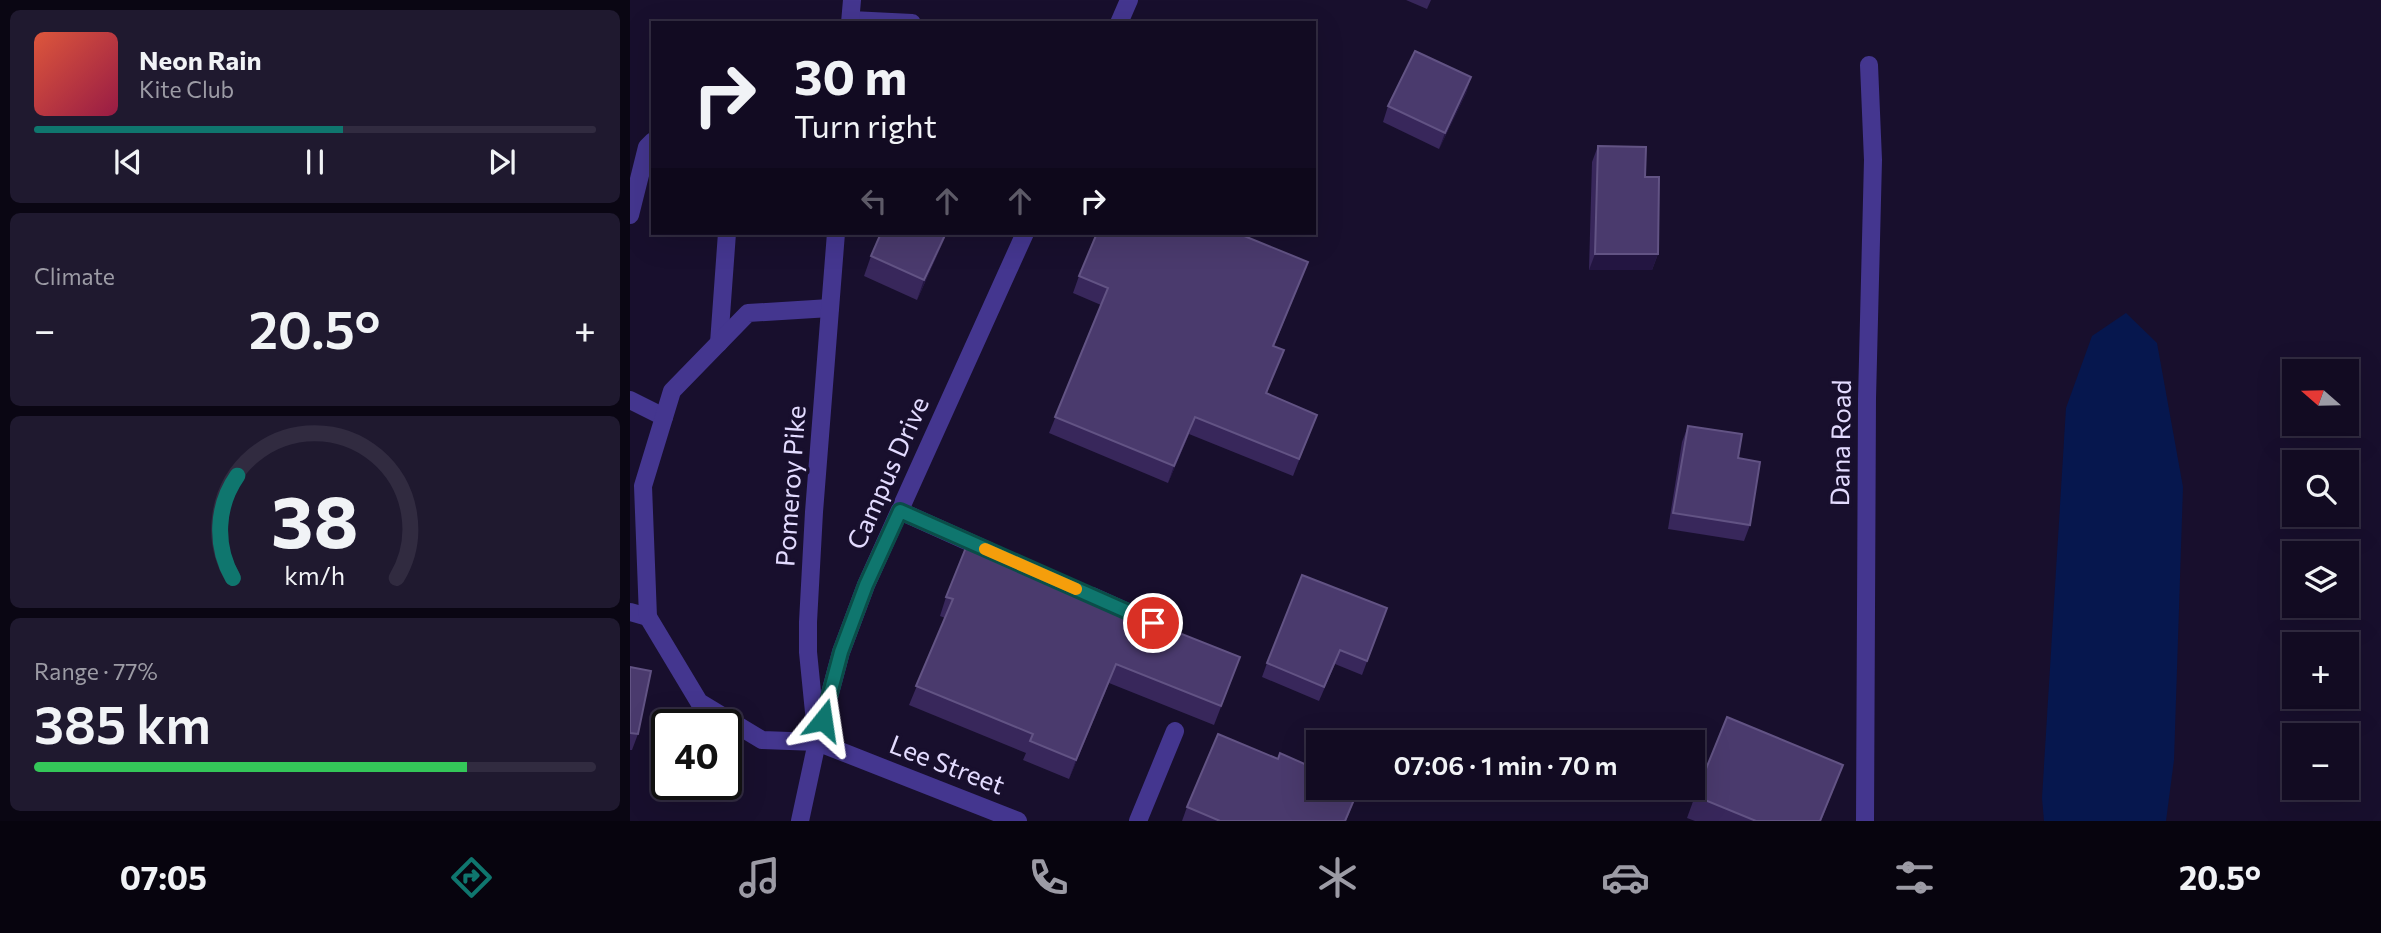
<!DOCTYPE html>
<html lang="en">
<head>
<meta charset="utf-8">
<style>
	body { margin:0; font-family:Commissioner,sans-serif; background:#1f192f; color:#f1f3f6; height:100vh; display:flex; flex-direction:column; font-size:26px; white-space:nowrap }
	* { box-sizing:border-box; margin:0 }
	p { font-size:23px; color:#9c9ba5 }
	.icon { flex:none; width:38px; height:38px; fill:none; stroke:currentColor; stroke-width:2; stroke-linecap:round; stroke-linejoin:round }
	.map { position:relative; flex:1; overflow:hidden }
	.details { display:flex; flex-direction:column; gap:10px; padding:10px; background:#0a0613; width:630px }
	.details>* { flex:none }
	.banner { position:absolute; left:21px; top:21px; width:665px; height:214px; border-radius:0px; box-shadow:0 7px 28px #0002,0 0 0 2px #312b40; background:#120b22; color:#f1f3f6; overflow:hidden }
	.needle { width:46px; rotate:290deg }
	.fabs { position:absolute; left:1652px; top:359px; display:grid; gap:14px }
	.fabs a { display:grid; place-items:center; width:77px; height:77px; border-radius:0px; background:#120b22; box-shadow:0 7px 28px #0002,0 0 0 2px #312b40; font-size:35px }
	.speed { position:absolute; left:21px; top:709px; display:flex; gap:14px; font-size:35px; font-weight:700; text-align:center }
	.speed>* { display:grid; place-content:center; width:91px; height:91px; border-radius:50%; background:#120b22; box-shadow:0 7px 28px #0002,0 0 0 2px #312b40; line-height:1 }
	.speed .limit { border:4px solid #111; border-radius:10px; background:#fff; color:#111 }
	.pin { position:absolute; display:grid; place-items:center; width:60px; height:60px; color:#fff; margin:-30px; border:4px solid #fff; border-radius:50%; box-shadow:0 2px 7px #0007 }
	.me { position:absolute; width:77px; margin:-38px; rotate:15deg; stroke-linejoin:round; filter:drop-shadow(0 0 5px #0008) }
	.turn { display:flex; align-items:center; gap:24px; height:147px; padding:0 28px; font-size:32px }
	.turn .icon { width:91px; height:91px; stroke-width:2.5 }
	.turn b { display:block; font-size:49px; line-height:60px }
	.lanes { display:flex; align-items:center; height:66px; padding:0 28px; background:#0003; justify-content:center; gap:35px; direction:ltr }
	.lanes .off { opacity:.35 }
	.big { font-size:52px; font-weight:600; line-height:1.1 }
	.details .widget { flex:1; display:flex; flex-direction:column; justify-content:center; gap:10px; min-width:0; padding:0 24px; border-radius:10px; background:#1f192f }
	.details .dial { align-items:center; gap:0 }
	.dial svg { height:182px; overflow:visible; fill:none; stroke:#312b40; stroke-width:7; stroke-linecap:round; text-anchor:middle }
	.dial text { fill:#f1f3f6; stroke:none }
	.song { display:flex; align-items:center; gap:21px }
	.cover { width:84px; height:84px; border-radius:10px; background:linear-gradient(135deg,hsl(10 70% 55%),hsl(340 70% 35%)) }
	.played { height:7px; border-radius:4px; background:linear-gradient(90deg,#0f766e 55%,#312b40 55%) }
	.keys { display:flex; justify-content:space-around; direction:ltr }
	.heat { display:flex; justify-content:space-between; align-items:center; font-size:38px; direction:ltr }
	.charge { height:10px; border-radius:5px; background:linear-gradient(90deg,#34c759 77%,#312b40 0) }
	.trip { position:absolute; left:676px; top:730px; width:399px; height:70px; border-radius:0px; background:#120b22; box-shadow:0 7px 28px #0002,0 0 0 2px #312b40; font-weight:600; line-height:70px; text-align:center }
	.tabs { display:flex; height:112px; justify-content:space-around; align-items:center; background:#07040e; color:#9c9ba5 }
	.tabs .icon { width:49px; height:49px }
	.tabs .on { color:#0f766e }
	.tabs b { font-size:32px; color:#f1f3f6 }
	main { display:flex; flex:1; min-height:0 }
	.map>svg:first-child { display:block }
	.water { fill:#06174e }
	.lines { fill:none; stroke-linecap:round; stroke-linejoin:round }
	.service { stroke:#44368f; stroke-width:18 }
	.minor { stroke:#44368f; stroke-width:18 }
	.tertiary { stroke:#44368f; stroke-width:18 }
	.wall { fill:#38275b }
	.shaded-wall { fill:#231541 }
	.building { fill:#4a3a6d; stroke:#625384; stroke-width:2 }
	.route-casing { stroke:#0a4d48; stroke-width:18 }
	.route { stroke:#0f766e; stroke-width:12 }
	.slow { stroke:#f59e0b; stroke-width:12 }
	.labels { text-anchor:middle; stroke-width:7; stroke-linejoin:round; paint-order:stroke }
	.street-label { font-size:26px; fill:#e3dbff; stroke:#180f2d }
</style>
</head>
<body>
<main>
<section class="details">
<div class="widget">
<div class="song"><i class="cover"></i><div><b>Neon Rain</b><p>Kite Club</p></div></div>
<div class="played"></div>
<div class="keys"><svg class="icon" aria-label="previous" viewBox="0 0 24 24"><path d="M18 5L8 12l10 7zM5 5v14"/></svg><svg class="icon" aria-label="pause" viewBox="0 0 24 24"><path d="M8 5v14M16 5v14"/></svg><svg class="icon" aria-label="next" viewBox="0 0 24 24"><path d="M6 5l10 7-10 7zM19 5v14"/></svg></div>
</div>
<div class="widget"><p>Climate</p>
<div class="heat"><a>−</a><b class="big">20.5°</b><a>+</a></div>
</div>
<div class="widget dial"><svg viewBox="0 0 100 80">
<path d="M14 69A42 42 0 1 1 86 69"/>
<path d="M14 69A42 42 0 0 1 16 24" stroke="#0f766e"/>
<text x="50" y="56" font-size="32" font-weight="700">38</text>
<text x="50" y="72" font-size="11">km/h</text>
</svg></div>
<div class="widget"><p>Range · 77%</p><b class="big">385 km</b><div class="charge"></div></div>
</section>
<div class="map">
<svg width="1751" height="821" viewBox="0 0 1751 821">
	<rect width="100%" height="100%" fill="#180f2d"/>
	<path class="water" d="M1496 313 1527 343 1553 487 1544 760 1536 821H1414L1412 798 1436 408 1462 336Z"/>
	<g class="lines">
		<g class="service">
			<path d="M221 20 282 23"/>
			<path d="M0 215 17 147 23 141"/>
			<path d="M89 343 97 233"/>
			<path d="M0 400 34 417"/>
			<path d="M270 511 359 551"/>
			<path d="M462 596 535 629"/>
			<path d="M0 612 18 617"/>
			<path d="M187 742 132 740 69 702 18 617 13 486 42 391 118 313 200 308"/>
			<path d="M508 821 545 731"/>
		</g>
		<g class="minor">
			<path d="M220 23 222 0"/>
			<path d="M206 233 184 512 178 622V652L187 742 388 821"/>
			<path d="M1235 821 1237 399 1243 160 1239 65"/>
		</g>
		<g class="tertiary">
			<path d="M489 23 499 0"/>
			<path d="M170 821 187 742 211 652 236 585 395 233"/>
		</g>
	</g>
	<g class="wall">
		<path d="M776 0H801L797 9Z"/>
		<path d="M841 77 836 93 809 149 753 122 758 106Z"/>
		<path d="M968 146 1015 177 1028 254 1022 270H959L962 162Z"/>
		<path d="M317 233 287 300 234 276 241 256Z"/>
		<path d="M486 235 678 262 644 346 637 393 687 415 663 476 559 434 538 483 419 433 471 305 443 293 449 276Z"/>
		<path d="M1058 426 1108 458 1120 525 1114 541 1038 529 1052 442Z"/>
		<path d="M316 597 481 606 603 676 584 725 479 683 439 779 393 760 396 753 279 705 315 618 310 616Z"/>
		<path d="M757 608 732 675 705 664 689 701 632 677 637 663Z"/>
		<path d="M0 667 8 734 2 750H0Z"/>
		<path d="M648 759 729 788 716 821H552L557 807Z"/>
		<path d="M1213 765 1191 821H1065L1057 818 1065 796Z"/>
	</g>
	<g class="shaded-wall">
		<path d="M841 77 836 93 809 149 815 133Z"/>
		<path d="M316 233H317L287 300 294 280Z"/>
		<path d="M965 254H1028L1022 270H959Z"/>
		<path d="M678 262 672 278 637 362 643 346Z"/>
		<path d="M565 417 559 434 538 483 544 466Z"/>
		<path d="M486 664 479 683 439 779 446 760Z"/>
	</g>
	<g class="building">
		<path d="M785 51 841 77 815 133 758 106Z"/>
		<path d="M968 146 1016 147 1015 177H1029L1028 254H965Z"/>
		<path d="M251 233H316L294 280 241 256Z"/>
		<path d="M467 233H482L486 235 487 233H607L678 262 643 346 654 350 636 393 687 415 669 459 565 417 544 466 425 417 478 288 449 276Z"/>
		<path d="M1058 426 1112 434 1108 458 1130 462 1120 525 1043 513Z"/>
		<path d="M339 540 484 598 481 606 610 657 591 706 486 664 446 760 400 741 403 734 286 686 323 599 316 597Z"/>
		<path d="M672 575 757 608 737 661 710 650 694 687 637 663Z"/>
		<path d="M0 667 21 671 8 734 0 733Z"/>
		<path d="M1097 717 1213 765 1190 821H1126L1065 796Z"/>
		<path d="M588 734 648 759 650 753 688 770V788H729L715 821H590L557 807Z"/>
	</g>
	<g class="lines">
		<defs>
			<path id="route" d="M193 720 211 652 236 585 270 511 523 623"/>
		</defs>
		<use href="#route" class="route-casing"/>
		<use href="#route" class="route"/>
		<path class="slow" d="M355 549 446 589"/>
	</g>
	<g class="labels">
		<g class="street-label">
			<text transform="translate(1211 443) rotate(-89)" y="9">Dana Road</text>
			<text transform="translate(258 473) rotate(-66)" y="9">Campus Drive</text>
			<text transform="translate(161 486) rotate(-86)" y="9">Pomeroy Pike</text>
			<text transform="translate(317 765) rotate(21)" y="9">Lee Street</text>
		</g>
	</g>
</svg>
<div class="fabs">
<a><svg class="needle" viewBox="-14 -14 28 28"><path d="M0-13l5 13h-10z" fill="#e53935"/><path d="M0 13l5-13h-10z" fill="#9c9ba5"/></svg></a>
<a><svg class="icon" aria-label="search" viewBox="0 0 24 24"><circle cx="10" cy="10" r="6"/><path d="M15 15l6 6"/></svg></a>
<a><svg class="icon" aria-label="layers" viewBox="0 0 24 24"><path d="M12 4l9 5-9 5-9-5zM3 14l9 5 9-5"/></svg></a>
<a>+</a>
<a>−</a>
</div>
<div class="speed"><div class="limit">40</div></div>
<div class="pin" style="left:523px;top:623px;background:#d93025"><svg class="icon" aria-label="arrive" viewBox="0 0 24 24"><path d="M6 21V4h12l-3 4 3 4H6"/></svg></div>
<svg class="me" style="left:193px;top:720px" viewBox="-20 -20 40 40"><path d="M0-17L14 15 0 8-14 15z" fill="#0f766e" stroke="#fff" stroke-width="4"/></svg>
<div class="trip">07:06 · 1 min · 70 m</div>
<div class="banner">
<div class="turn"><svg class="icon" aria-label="right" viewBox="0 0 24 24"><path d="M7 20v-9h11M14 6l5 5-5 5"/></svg><div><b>30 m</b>Turn right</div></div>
<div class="lanes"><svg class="icon off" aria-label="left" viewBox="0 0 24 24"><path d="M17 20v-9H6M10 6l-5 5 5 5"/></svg><svg class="icon off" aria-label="ahead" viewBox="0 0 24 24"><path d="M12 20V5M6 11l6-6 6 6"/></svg><svg class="icon off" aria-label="ahead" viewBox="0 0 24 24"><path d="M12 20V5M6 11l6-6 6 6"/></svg><svg class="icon" aria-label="right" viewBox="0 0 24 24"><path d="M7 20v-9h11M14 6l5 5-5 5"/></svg></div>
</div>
</div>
</main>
<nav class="tabs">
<b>07:05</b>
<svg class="icon on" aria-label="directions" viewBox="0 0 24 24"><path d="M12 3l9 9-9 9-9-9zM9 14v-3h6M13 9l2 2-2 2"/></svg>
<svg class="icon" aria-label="music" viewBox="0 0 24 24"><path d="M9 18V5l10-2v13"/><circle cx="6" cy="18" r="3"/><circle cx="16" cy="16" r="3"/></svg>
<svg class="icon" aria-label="phone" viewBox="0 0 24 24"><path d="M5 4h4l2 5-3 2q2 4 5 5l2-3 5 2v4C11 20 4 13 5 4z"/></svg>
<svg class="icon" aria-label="climate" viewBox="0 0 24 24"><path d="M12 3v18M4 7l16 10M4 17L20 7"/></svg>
<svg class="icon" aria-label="car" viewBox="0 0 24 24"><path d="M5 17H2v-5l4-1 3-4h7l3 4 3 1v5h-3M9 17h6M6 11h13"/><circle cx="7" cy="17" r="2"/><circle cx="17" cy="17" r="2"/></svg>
<svg class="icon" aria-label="filters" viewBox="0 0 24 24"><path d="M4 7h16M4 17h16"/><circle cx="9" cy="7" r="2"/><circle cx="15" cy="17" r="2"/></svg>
<b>20.5°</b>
</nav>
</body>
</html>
